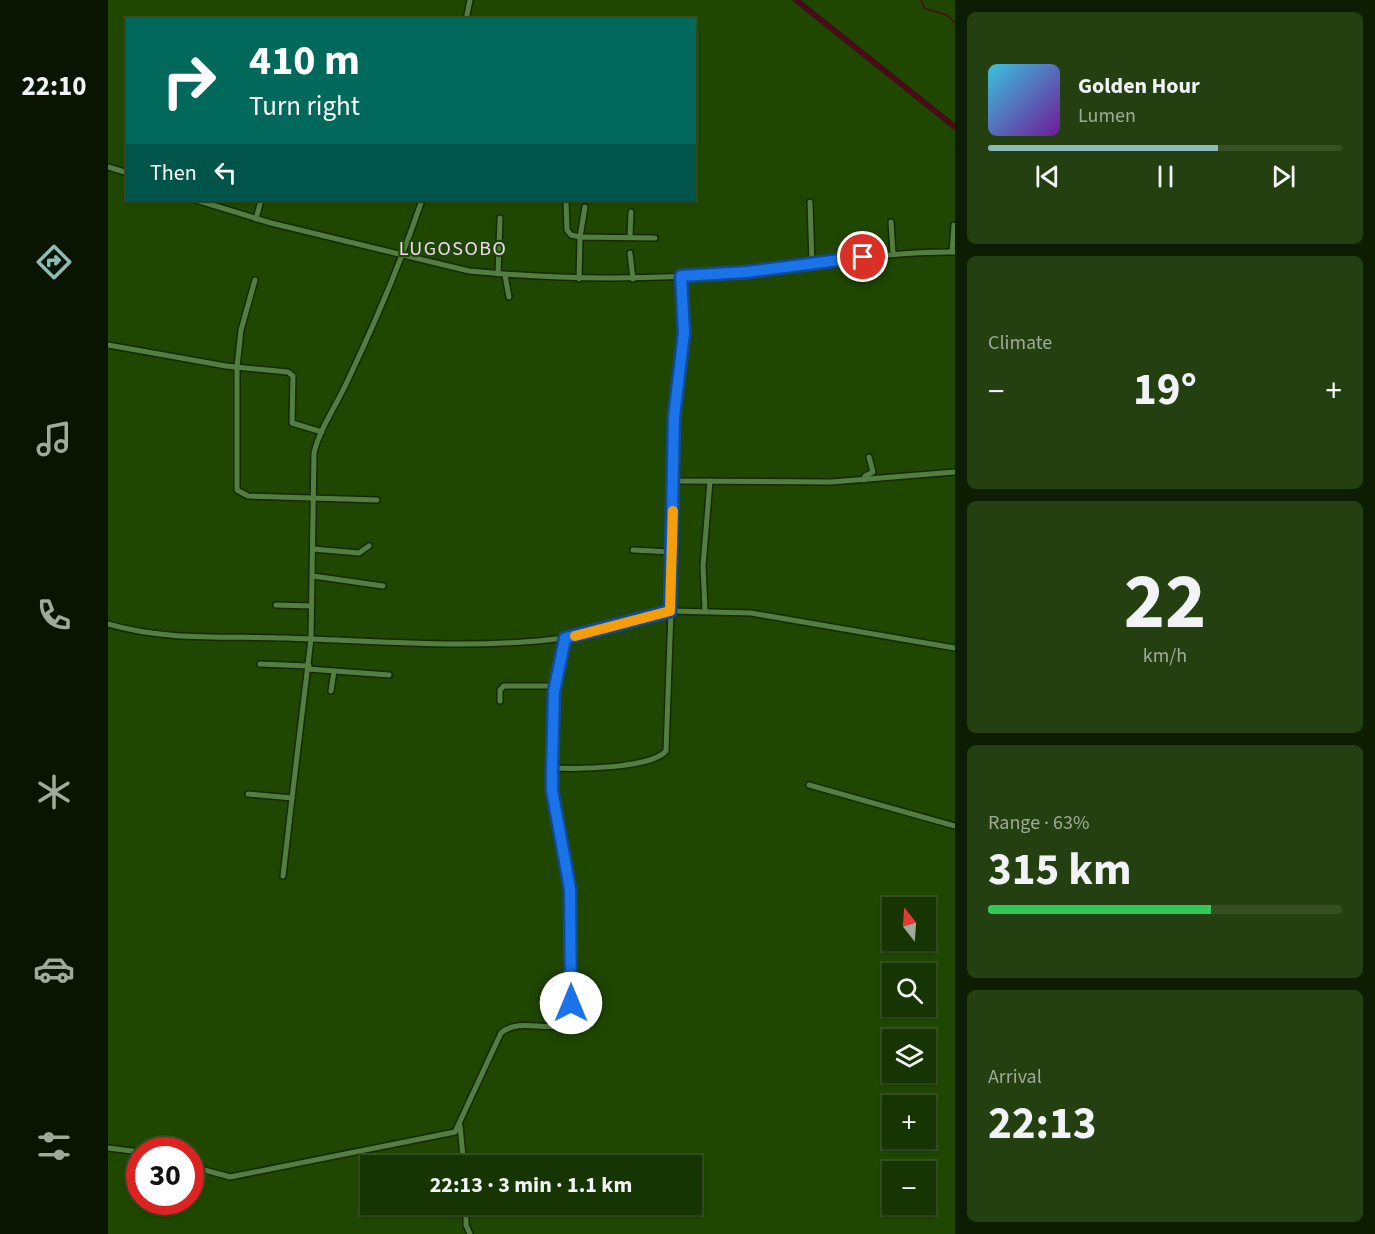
<!DOCTYPE html>
<html lang="en">
<head>
<meta charset="utf-8">
<style>
	body { margin:0; font-family:"Source Sans 3",sans-serif; background:#244011; color:#f1f3f6; height:100vh; display:flex; flex-direction:column; font-size:22px; white-space:nowrap }
	* { box-sizing:border-box; margin:0 }
	p { font-size:20px; color:#9eab99 }
	.icon { flex:none; width:33px; height:33px; fill:none; stroke:currentColor; stroke-width:2; stroke-linecap:round; stroke-linejoin:round }
	.map { position:relative; flex:1; overflow:hidden }
	.panel { display:flex; flex-direction:column; gap:12px; padding:12px; background:#0d1d01; width:420px }
	.panel>* { flex:none }
	.banner { position:absolute; left:18px; top:18px; width:570px; height:183px; border-radius:0px; box-shadow:0 2px 4px #0004,0 0 0 2px #365024; background:#00695c; color:#fff; overflow:hidden }
	.needle { width:39px; rotate:343deg }
	.controls { position:absolute; left:774px; top:897px; display:grid; gap:12px }
	.controls a { display:grid; place-items:center; width:54px; height:54px; border-radius:0px; background:#173502; box-shadow:0 2px 4px #0004,0 0 0 2px #365024; font-size:30px }
	.speed { position:absolute; left:18px; top:1137px; display:flex; gap:12px; font-size:30px; font-weight:700; text-align:center }
	.speed>* { display:grid; place-content:center; width:78px; height:78px; border-radius:50%; background:#173502; box-shadow:0 2px 4px #0004,0 0 0 2px #365024; line-height:1 }
	.speed .limit { border:9px solid #d22; background:#fff; color:#111 }
	.pin { position:absolute; display:grid; place-items:center; width:51px; height:51px; color:#fff; margin:-26px; border:3px solid #fff; border-radius:50%; box-shadow:0 2px 6px #0007 }
	.me { position:absolute; width:66px; margin:-33px; rotate:0deg; stroke-linejoin:round; filter:drop-shadow(0 0 4px #0008) }
	.turn { display:flex; align-items:center; gap:21px; height:126px; padding:0 24px; font-size:27px }
	.turn .icon { width:78px; height:78px; stroke-width:2.5 }
	.turn b { display:block; font-size:42px; line-height:51px }
	.then { display:flex; align-items:center; height:57px; padding:0 24px; background:#0003; gap:12px; font-size:22px }
	.big { font-size:45px; font-weight:700; line-height:1.1 }
	.panel .widget { flex:1; display:flex; flex-direction:column; justify-content:center; gap:9px; min-width:0; padding:0 21px; border-radius:9px; background:#244011 }
	.panel .dial { align-items:center; gap:0 }
	.dial b { font-size:78px; line-height:1 }
	.song { display:flex; align-items:center; gap:18px }
	.cover { width:72px; height:72px; border-radius:9px; background:linear-gradient(135deg,hsl(190 70% 55%),hsl(280 70% 35%)) }
	.played { height:6px; border-radius:3px; background:linear-gradient(90deg,#8bbbb9 65%,#365024 65%) }
	.keys { display:flex; justify-content:space-around; direction:ltr }
	.heat { display:flex; justify-content:space-between; align-items:center; font-size:33px; direction:ltr }
	.charge { height:9px; border-radius:4px; background:linear-gradient(90deg,#34c759 63%,#365024 0) }
	.trip { position:absolute; left:252px; top:1155px; width:342px; height:60px; border-radius:0px; background:#173502; box-shadow:0 2px 4px #0004,0 0 0 2px #365024; font-weight:700; line-height:60px; text-align:center }
	main { display:flex; flex:1; min-height:0 }
	.tab-bar { display:flex; flex-direction:column; width:108px; justify-content:space-around; align-items:center; background:#091501; color:#9eab99 }
	.tab-bar .icon { width:42px; height:42px }
	.tab-bar .active { color:#8bbbb9 }
	.tab-bar b { font-size:27px; color:#f1f3f6 }
	.map>svg:first-child { display:block }
	.lines { fill:none; stroke-linecap:round; stroke-linejoin:round }
	.stream { stroke:#470d17; stroke-width:1.5 }
	.canal { stroke:#470d17; stroke-width:6 }
	.minor-casing { stroke:#132908; stroke-width:8 }
	.minor { stroke:#547e3f; stroke-width:5 }
	.route-casing { stroke:#114b97; stroke-width:15 }
	.route { stroke:#1a73e8; stroke-width:10 }
	.slow { stroke:#f59e0b; stroke-width:10 }
	.labels { text-anchor:middle; stroke-width:4.5; stroke-linejoin:round; paint-order:stroke }
	.quarter-label { font-size:20px; letter-spacing:1.5px; fill:#f2d6fd; stroke:#1f4702 }
</style>
</head>
<body>
<main>
<nav class="tab-bar">
<b>22:10</b>
<svg class="icon active" aria-label="directions" viewBox="0 0 24 24"><path d="M12 3l9 9-9 9-9-9zM9 14v-3h6M13 9l2 2-2 2"/></svg>
<svg class="icon" aria-label="music" viewBox="0 0 24 24"><path d="M9 18V5l10-2v13"/><circle cx="6" cy="18" r="3"/><circle cx="16" cy="16" r="3"/></svg>
<svg class="icon" aria-label="phone" viewBox="0 0 24 24"><path d="M5 4h4l2 5-3 2q2 4 5 5l2-3 5 2v4C11 20 4 13 5 4z"/></svg>
<svg class="icon" aria-label="climate" viewBox="0 0 24 24"><path d="M12 3v18M4 7l16 10M4 17L20 7"/></svg>
<svg class="icon" aria-label="car" viewBox="0 0 24 24"><path d="M5 17H2v-5l4-1 3-4h7l3 4 3 1v5h-3M9 17h6M6 11h13"/><circle cx="7" cy="17" r="2"/><circle cx="17" cy="17" r="2"/></svg>
<svg class="icon" aria-label="filters" viewBox="0 0 24 24"><path d="M4 7h16M4 17h16"/><circle cx="9" cy="7" r="2"/><circle cx="15" cy="17" r="2"/></svg>
</nav>
<div class="map">
<svg width="847" height="1234" viewBox="0 0 847 1234">
	<rect width="100%" height="100%" fill="#1f4702"/>
	<g class="lines">
		<path class="stream" d="M813 0 816 8 839 15 847 23"/>
		<path class="canal" d="M688 0 847 127"/>
		<defs>
			<g id="minor">
				<path d="M358 20 362 0"/>
				<path d="M0 167 20 173"/>
				<path d="M88 200 163 223 361 271C453 280 546 280 638 272 708 266 776 251 847 252"/>
				<path d="M458 202 459 230 463 235 472 237 477 207"/>
				<path d="M702 202 704 264"/>
				<path d="M148 219 153 200"/>
				<path d="M783 222 785 253"/>
				<path d="M522 236 523 212"/>
				<path d="M844 252 846 225"/>
				<path d="M522 253 525 279"/>
				<path d="M390 274 392 218"/>
				<path d="M397 275 401 297"/>
				<path d="M471 279 472 237 547 238"/>
				<path d="M147 280 133 330 129 367V490L140 496 269 500"/>
				<path d="M0 345 118 366 180 372 185 376 184 423 214 432"/>
				<path d="M756 480 757 476 765 472 761 457"/>
				<path d="M566 481 723 482 847 472"/>
				<path d="M205 549 251 553 261 546"/>
				<path d="M525 550 564 552"/>
				<path d="M205 576 275 586"/>
				<path d="M168 605 204 606"/>
				<path d="M597 610 595 566 602 481"/>
				<path d="M0 624C56 641 120 636 178 638 270 641 365 650 457 638"/>
				<path d="M152 664 201 666"/>
				<path d="M200 669 281 675"/>
				<path d="M223 691 226 671"/>
				<path d="M392 701V690L396 686H447"/>
				<path d="M444 768C469 769 542 769 558 751L563 611 643 613 847 648"/>
				<path d="M701 785 847 826"/>
				<path d="M140 794 184 798 203 639 206 453C212 428 228 406 239 382 267 323 293 262 314 200"/>
				<path d="M175 876 184 798"/>
				<path d="M352 1126 356 1166"/>
				<path d="M0 1148 32 1152"/>
				<path d="M82 1166 122 1177 347 1132 393 1033C413 1016 442 1035 462 1021V889L444 790V768L446 691 457 638 563 611 566 417 576 333 573 277"/>
				<path d="M358 1204V1225L362 1234"/>
			</g>
		</defs>
		<use href="#minor" class="minor-casing"/>
		<use href="#minor" class="minor"/>
	</g>
	<g class="lines">
		<defs>
			<path id="route" d="M463 1003 462 889 444 790V768L446 692 457 638 562 611 566 417 576 333 573 276 639 272 755 257"/>
		</defs>
		<use href="#route" class="route-casing"/>
		<use href="#route" class="route"/>
		<path class="slow" d="M467 636 562 611 565 511"/>
	</g>
	<g class="labels">
		<g class="quarter-label">
			<text x="345" y="255">LUGOSOBO</text>
		</g>
	</g>
</svg>
<div class="controls">
<a><svg class="needle" viewBox="-14 -14 28 28"><path d="M0-13l5 13h-10z" fill="#e53935"/><path d="M0 13l5-13h-10z" fill="#9eab99"/></svg></a>
<a><svg class="icon" aria-label="search" viewBox="0 0 24 24"><circle cx="10" cy="10" r="6"/><path d="M15 15l6 6"/></svg></a>
<a><svg class="icon" aria-label="layers" viewBox="0 0 24 24"><path d="M12 4l9 5-9 5-9-5zM3 14l9 5 9-5"/></svg></a>
<a>+</a>
<a>−</a>
</div>
<div class="speed"><div class="limit">30</div></div>
<div class="pin" style="left:755px;top:257px;background:#d93025"><svg class="icon" aria-label="arrive" viewBox="0 0 24 24"><path d="M6 21V4h12l-3 4 3 4H6"/></svg></div>
<svg class="me" style="left:463px;top:1003px" viewBox="-20 -20 40 40"><circle r="19" fill="#fff"/><path d="M0-13L10 11 0 6-10 11z" fill="#1a73e8"/></svg>
<div class="trip">22:13 · 3 min · 1.1 km</div>
<div class="banner">
<div class="turn"><svg class="icon" aria-label="right" viewBox="0 0 24 24"><path d="M7 20v-9h11M14 6l5 5-5 5"/></svg><div><b>410 m</b>Turn right</div></div>
<div class="then">Then<svg class="icon" aria-label="left" viewBox="0 0 24 24"><path d="M17 20v-9H6M10 6l-5 5 5 5"/></svg></div>
</div>
</div>
<section class="panel">
<div class="widget">
<div class="song"><i class="cover"></i><div><b>Golden Hour</b><p>Lumen</p></div></div>
<div class="played"></div>
<div class="keys"><svg class="icon" aria-label="previous" viewBox="0 0 24 24"><path d="M18 5L8 12l10 7zM5 5v14"/></svg><svg class="icon" aria-label="pause" viewBox="0 0 24 24"><path d="M8 5v14M16 5v14"/></svg><svg class="icon" aria-label="next" viewBox="0 0 24 24"><path d="M6 5l10 7-10 7zM19 5v14"/></svg></div>
</div>
<div class="widget"><p>Climate</p>
<div class="heat"><a>−</a><b class="big">19°</b><a>+</a></div>
</div>
<div class="widget dial"><b>22</b><p>km/h</p></div>
<div class="widget"><p>Range · 63%</p><b class="big">315 km</b><div class="charge"></div></div>
<div class="widget"><p>Arrival</p><b class="big">22:13</b></div>
</section>
</main>
</body>
</html>
